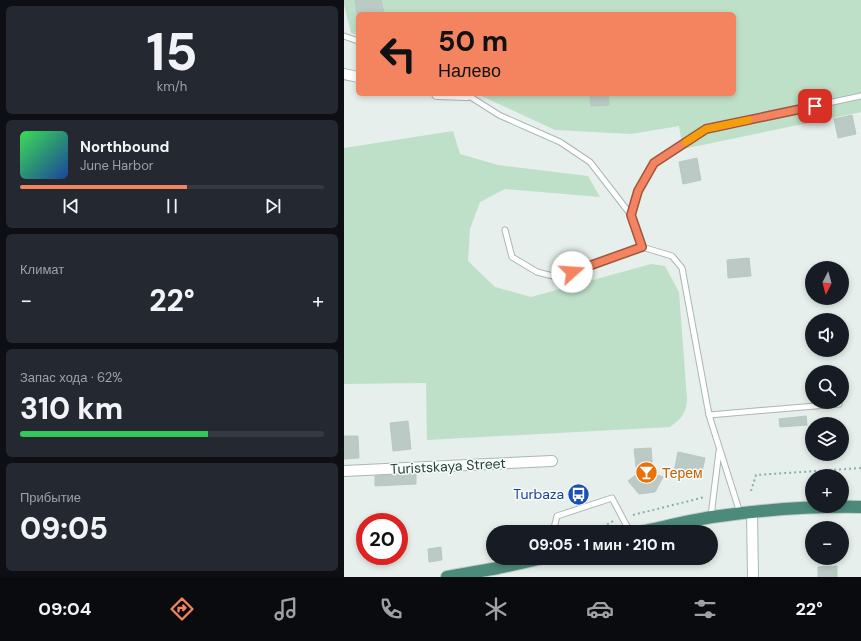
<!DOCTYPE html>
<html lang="ru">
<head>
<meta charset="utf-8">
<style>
	body { margin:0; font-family:"DM Sans",sans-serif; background:#242831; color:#f1f3f6; height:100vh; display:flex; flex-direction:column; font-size:15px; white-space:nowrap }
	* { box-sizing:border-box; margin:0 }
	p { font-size:13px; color:#9ea1a6 }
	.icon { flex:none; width:22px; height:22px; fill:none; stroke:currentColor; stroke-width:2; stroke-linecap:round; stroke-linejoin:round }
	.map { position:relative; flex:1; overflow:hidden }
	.panel { display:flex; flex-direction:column; gap:6px; padding:6px; background:#0d0f14; width:344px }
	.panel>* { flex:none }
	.top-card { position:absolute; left:12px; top:12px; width:380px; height:84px; border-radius:6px; box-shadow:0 2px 6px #0003; background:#f4845f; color:#111; overflow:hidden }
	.needle { width:26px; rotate:186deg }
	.buttons { position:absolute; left:461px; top:261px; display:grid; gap:8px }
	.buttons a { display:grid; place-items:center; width:44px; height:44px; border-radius:50%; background:#171b24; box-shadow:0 2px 6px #0003; font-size:20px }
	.speed { position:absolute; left:12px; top:513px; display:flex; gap:8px; font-size:20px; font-weight:700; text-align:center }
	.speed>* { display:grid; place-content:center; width:52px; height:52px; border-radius:50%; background:#171b24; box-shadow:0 2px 6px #0003; line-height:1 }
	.speed .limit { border:6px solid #d22; background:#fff; color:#111 }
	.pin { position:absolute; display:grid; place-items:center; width:34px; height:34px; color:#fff; margin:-17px; border-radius:8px; box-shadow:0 2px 6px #0006 }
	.me { position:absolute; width:44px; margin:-22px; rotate:71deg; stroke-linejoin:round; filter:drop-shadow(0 0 3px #0008) }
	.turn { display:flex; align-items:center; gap:14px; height:84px; padding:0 16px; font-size:18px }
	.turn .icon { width:52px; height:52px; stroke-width:2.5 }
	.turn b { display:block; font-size:28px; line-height:34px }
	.big { font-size:30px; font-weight:800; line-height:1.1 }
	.panel .tile { flex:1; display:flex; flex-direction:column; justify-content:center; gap:6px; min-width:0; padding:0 14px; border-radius:6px; background:#242831 }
	.panel .dial { align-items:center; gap:0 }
	.dial b { font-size:52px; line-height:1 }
	.song { display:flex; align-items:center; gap:12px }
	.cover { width:48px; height:48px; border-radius:6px; background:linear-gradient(135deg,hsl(130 70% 55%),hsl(220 70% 35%)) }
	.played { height:4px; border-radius:2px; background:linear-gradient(90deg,#f4845f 55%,#363941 55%) }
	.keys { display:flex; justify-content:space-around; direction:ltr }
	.heat { display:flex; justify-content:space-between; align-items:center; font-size:22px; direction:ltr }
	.charge { height:6px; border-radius:3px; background:linear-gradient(90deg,#34c759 62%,#363941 0) }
	.trip { position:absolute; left:142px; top:525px; width:232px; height:40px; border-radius:20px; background:#171b24; box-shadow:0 2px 6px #0003; font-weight:800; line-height:40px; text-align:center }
	.dock { display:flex; height:64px; justify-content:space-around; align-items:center; background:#090b0e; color:#9ea1a6 }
	.dock .icon { width:28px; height:28px }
	.dock .current { color:#f4845f }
	.dock b { font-size:18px; color:#f1f3f6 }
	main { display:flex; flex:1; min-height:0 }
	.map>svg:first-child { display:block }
	.green { fill:#bfe0c8 }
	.building { fill:#bbcac4; stroke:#b8c9c2 }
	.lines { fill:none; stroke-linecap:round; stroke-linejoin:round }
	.service-casing { stroke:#a8b8b2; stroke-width:7 }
	.minor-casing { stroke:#a8b8b2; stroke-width:12 }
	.trunk-casing { stroke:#c2cac8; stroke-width:14 }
	.path { stroke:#86b3a5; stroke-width:2; stroke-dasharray:2 3; stroke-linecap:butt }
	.service { stroke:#fff; stroke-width:5 }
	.minor { stroke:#fff; stroke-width:10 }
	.trunk { stroke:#4c8a7c; stroke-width:12 }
	.route-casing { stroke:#9f563e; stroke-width:10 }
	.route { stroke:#f4845f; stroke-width:7 }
	.slow { stroke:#f59e0b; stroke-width:7 }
	.labels { text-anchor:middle; stroke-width:3; stroke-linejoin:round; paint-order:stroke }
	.street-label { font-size:14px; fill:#24423a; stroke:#f7fbf9 }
	.food-label { font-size:14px; fill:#c56008; stroke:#f7fbf9; text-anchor:start }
	.transit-label { font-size:14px; fill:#164399; stroke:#f7fbf9; text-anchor:end }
</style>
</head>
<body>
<main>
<section class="panel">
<div class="tile dial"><b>15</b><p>km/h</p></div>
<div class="tile">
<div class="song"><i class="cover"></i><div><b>Northbound</b><p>June Harbor</p></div></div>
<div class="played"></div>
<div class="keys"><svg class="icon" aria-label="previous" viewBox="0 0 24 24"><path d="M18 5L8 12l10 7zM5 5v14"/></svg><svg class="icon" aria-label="pause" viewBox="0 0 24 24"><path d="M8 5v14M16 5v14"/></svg><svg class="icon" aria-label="next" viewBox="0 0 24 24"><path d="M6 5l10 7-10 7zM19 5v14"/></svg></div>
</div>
<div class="tile"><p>Климат</p>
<div class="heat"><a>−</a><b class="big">22°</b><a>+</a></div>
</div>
<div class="tile"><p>Запас хода · 62%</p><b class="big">310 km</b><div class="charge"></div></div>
<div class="tile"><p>Прибытие</p><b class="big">09:05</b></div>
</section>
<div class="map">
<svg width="517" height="577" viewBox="0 0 517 577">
	<rect width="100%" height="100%" fill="#e6efeb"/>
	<g class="green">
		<path d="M0 0H517V112L339 149 335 126 287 134 211 130 133 94H390V14H14V35L7 33 0 5Z"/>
		<path d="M109 131 116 154 154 165 244 176 256 197 161 189 136 202 126 229 124 261 151 287 187 297 307 264 321 266 335 292 343 399C342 414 338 418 326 427L83 440 82 383 0 384V148Z"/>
	</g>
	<g class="building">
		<path d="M11 0H37L40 14H13Z"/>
		<path d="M246 94H264L265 105 247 106Z"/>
		<path d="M508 115 512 134 494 138 490 119Z"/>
		<path d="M353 158 357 180 339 184 335 162Z"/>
		<path d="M405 258 407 276 384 278 383 260Z"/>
		<path d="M462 416 463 425 436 427 435 419Z"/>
		<path d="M64 421 67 449 49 451 46 423Z"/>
		<path d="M0 436H14L15 458 0 459Z"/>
		<path d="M307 448 309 473 319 477 311 492 295 494 284 481 293 474 290 449Z"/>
		<path d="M334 452 361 458 357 477 330 472Z"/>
		<path d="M72 474V484L31 486V476Z"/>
		<path d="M97 547 98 560 85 562 84 549Z"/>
		<path d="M493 566V577H474V567Z"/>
	</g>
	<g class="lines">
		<defs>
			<g id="service">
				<path d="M0 36 14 41"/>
				<path d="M122 94 155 115 216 142 246 162 287 215 298 247 213 277 193 272 168 257 161 230"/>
				<path d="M287 215 294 191 309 163 363 129 517 96"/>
				<path d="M298 247 328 256 338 268 365 415 396 513"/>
				<path d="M365 415 495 404"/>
				<path d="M367 516 375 451"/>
				<path d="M209 532 213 516 268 498 286 532"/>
			</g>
			<g id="minor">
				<path d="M0 74 14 77"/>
				<path d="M93 94 123 95"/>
				<path d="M0 471 208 461"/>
				<path d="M408 512 409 577"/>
			</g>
			<g id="trunk">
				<path d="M296 532C320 527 344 521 368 517 417 510 467 506 517 507"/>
				<path d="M103 577 154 568 199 558"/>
			</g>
		</defs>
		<use href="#service" class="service-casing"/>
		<use href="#minor" class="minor-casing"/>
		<use href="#trunk" class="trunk-casing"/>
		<g class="path">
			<path d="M407 491 412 475 517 468"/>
			<path d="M289 515 361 497"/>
			<path d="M250 532 271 520"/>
		</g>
		<use href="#service" class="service"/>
		<use href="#minor" class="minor"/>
		<use href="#trunk" class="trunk"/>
	</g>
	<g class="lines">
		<defs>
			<path id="route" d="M228 272 298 247 287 215 294 191 310 163 362 129 471 106"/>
		</defs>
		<use href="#route" class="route-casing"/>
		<use href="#route" class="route"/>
		<path class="slow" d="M342 142 362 129 405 120"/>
	</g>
	<defs>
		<symbol id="bar-disc" viewBox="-11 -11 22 22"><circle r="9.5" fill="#e8710a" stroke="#f7fbf9"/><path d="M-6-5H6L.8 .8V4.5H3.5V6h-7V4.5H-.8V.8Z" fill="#fff"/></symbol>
		<symbol id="bus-disc" viewBox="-11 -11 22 22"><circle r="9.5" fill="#1a4fb4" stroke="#f7fbf9"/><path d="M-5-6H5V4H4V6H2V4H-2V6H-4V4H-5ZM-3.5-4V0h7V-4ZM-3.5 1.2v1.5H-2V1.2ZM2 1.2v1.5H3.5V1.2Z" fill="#fff"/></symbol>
	</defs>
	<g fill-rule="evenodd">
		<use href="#bar-disc" x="290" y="460" width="25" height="25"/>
		<use href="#bus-disc" x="222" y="482" width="25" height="25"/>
	</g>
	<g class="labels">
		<g class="street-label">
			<text transform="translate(104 466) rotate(-3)" y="5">Turistskaya Street</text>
		</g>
		<g class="food-label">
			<text x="318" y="478">Терем</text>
		</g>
		<g class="transit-label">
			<text x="220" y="499">Turbaza</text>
		</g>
	</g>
</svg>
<div class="buttons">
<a><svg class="needle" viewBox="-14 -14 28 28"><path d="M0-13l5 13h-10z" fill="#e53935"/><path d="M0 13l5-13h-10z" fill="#9ea1a6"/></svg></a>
<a><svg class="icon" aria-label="sound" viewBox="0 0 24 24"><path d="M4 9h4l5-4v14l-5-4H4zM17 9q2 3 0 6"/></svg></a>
<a><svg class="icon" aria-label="search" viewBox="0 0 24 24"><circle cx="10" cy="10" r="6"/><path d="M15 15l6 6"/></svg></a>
<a><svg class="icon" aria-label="layers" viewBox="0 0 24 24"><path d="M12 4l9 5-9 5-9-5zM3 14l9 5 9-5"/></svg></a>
<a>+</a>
<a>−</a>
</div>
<div class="speed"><div class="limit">20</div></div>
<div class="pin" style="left:471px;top:106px;background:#d93025"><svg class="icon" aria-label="arrive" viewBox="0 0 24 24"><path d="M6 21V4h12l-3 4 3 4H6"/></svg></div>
<svg class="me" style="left:228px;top:272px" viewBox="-20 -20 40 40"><circle r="19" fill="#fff"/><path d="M0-13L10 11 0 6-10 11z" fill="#f4845f"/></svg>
<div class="trip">09:05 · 1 мин · 210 m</div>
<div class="top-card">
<div class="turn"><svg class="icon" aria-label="left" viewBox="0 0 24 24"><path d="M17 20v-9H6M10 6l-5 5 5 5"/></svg><div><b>50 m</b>Налево</div></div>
</div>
</div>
</main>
<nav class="dock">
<b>09:04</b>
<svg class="icon current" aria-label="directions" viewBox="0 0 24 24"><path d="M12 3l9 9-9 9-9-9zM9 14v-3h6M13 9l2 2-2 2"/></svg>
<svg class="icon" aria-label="music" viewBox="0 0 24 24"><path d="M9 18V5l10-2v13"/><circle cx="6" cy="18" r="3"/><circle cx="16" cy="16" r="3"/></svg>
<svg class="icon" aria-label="phone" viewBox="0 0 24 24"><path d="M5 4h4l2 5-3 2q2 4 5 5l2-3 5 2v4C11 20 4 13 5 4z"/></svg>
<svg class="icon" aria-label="climate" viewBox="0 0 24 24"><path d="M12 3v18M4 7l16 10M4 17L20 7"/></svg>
<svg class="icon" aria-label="car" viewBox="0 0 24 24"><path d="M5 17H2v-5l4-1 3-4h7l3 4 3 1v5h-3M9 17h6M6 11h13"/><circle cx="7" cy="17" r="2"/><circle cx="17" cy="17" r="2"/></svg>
<svg class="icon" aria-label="filters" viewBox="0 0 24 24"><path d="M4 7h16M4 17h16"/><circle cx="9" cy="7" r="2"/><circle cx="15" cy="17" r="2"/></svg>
<b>22°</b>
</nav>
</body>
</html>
